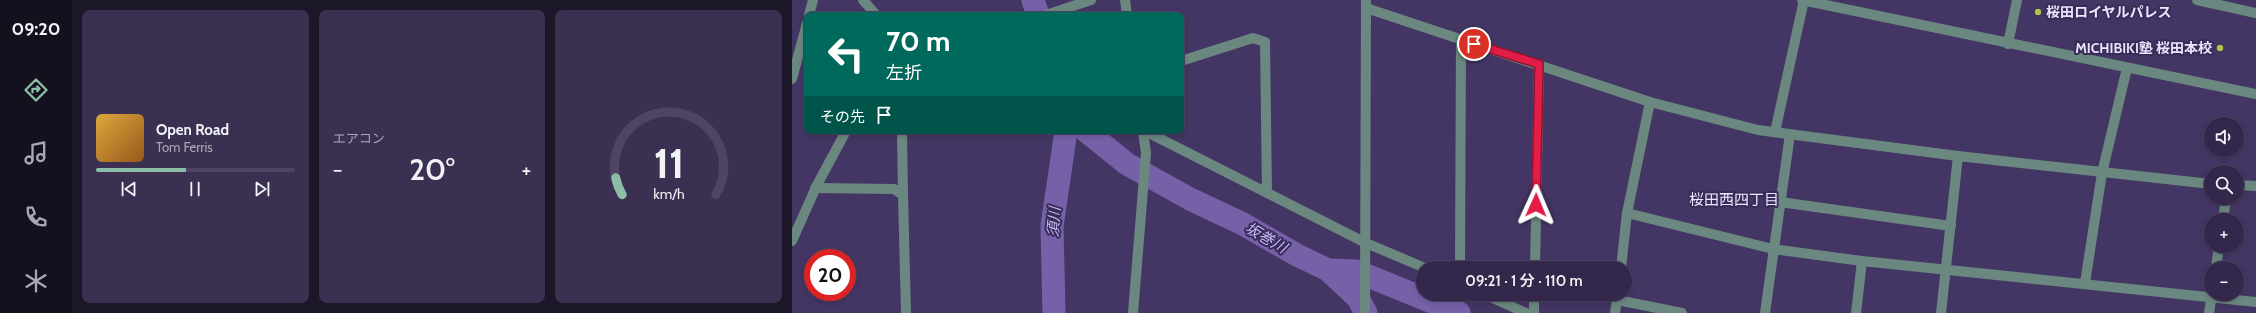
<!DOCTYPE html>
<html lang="ja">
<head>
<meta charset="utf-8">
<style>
	body { margin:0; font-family:Cabin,"Noto Sans JP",sans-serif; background:#3b3052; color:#f1f3f6; height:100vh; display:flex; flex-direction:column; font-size:15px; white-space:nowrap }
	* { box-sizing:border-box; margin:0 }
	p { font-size:13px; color:#a9a6b5 }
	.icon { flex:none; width:22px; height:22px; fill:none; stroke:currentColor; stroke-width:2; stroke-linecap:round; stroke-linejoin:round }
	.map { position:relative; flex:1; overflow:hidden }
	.drawer { display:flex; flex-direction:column; gap:10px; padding:10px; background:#1c1629; width:720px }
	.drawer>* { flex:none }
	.banner { position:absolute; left:12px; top:12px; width:380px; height:122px; border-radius:8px; box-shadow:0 2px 6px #0003,0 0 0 1px #4e4463; background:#00695c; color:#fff; overflow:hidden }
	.buttons { position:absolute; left:1412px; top:117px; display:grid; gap:8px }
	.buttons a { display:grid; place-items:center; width:40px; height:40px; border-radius:50%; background:#33284b; box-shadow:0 2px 6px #0003,0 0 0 1px #4e4463; font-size:20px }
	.speed { position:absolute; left:12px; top:249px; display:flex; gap:8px; font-size:20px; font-weight:700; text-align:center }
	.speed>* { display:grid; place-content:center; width:52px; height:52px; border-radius:50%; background:#33284b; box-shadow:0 2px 6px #0003,0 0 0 1px #4e4463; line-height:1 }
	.speed .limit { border:6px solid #d22; background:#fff; color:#111 }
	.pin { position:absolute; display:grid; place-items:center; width:34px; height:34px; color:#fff; margin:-17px; border:2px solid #fff; border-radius:50%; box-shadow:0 1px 4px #0007 }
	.me { position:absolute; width:44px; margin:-22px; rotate:1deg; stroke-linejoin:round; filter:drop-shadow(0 0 3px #0008) }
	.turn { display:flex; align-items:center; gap:14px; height:84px; padding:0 16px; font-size:18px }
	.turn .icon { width:52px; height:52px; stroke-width:2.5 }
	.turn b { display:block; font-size:28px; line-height:34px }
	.then { display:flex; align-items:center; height:38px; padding:0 16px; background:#0003; gap:8px; font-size:15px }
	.big { font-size:30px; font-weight:600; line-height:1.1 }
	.drawer .widget { flex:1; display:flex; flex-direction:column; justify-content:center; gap:6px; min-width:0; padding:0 14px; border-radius:8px; background:#3b3052 }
	.drawer .dial { align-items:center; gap:0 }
	.dial svg { height:104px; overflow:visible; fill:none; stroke:#4e4463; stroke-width:7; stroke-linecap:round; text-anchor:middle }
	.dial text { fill:#f1f3f6; stroke:none }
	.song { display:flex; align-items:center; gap:12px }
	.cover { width:48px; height:48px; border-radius:6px; background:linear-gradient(135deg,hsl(40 70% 55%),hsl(30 70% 35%)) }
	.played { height:4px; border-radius:2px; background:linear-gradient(90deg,#8abfa5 45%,#4e4463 45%) }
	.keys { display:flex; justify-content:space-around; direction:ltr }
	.heat { display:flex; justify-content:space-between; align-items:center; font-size:22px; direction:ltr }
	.drawer .tiles { flex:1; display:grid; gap:10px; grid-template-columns:repeat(3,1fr) }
	.trip { position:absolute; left:624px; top:261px; width:216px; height:40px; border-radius:20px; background:#33284b; box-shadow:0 2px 6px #0003,0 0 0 1px #4e4463; font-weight:600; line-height:40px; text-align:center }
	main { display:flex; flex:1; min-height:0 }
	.menu { display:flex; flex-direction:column; width:72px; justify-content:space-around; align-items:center; background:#14101e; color:#a9a6b5 }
	.menu .icon { width:28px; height:28px }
	.menu .current { color:#8abfa5 }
	.menu b { font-size:18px; color:#f1f3f6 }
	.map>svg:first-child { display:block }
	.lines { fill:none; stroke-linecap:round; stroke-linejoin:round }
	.river { stroke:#7661a9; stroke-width:23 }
	.minor { stroke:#6b8880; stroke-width:10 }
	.route-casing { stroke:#92132f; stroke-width:10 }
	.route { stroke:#e11d48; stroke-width:7 }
	.poi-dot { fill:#b3c24b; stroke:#392c59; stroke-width:1.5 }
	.labels { text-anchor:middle; stroke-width:4; stroke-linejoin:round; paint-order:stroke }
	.poi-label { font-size:14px; font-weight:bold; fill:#eae5fc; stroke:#392c59; text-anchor:start }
	.neighbourhood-label { font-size:15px; fill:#eae5fc; stroke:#392c59 }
	.water-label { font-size:15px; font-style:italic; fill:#c9bbf7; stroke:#392c59 }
</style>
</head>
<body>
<main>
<nav class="menu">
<b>09:20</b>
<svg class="icon current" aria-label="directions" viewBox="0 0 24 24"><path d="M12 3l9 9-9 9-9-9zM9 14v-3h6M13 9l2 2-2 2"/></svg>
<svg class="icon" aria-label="music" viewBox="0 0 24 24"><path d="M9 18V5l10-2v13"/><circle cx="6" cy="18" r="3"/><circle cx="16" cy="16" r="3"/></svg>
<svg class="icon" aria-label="phone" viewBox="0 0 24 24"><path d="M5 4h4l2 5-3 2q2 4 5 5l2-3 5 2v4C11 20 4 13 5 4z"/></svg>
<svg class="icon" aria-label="climate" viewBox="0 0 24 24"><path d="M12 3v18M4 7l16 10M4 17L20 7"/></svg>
</nav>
<section class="drawer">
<div class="tiles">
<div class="widget">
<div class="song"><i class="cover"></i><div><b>Open Road</b><p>Tom Ferris</p></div></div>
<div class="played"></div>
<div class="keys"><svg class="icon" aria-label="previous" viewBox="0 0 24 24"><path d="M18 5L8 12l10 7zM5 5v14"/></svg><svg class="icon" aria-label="pause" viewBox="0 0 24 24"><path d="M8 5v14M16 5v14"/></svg><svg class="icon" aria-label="next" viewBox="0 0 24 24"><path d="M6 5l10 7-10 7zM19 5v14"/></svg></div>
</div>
<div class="widget"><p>エアコン</p>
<div class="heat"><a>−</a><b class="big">20°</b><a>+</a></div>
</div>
<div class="widget dial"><svg viewBox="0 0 100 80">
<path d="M14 69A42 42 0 1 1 86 69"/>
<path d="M14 69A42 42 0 0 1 9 56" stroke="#8abfa5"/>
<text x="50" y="56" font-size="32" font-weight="700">11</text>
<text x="50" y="72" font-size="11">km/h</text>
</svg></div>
</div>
</section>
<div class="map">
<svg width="1464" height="313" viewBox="0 0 1464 313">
	<rect width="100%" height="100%" fill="#443664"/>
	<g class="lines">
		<g class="river">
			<path d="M241 0 246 15"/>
			<path d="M294 131 335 164 398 199 451 224 505 255 536 270 564 271 667 313"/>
			<path d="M536 270 566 298 574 313"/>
			<path d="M262 313 260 226 274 131"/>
		</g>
		<g class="minor">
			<path d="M71 0 84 15"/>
			<path d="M333 0 335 15"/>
			<path d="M1010 0 1464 94"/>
			<path d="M1405 0 1464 13"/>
			<path d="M574 8 858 102 966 130 1166 156 1419 184"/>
			<path d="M17 15 21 0"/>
			<path d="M254 15 299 0"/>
			<path d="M1216 44 1225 0"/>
			<path d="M389 61 461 38 473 42 475 193"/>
			<path d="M0 79 15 23"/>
			<path d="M110 131 111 195"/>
			<path d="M353 131 574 243 633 268"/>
			<path d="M983 132 1012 0"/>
			<path d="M1445 185 1464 186"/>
			<path d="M23 188 102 189 111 195 114 313"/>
			<path d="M988 202 1159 226"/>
			<path d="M835 213 981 249 1070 261 1464 302"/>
			<path d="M1431 220 1434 198"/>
			<path d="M0 241 25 185 54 131"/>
			<path d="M668 268 669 40"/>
			<path d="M743 268 747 65"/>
			<path d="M829 268 835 213 858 102"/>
			<path d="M1424 268 1427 246"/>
			<path d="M1293 283 1310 173 1335 68"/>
			<path d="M692 294 734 313"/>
			<path d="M825 300 890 313"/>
			<path d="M341 313 354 153 351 131"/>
			<path d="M573 313 574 0"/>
			<path d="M742 313V294"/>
			<path d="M823 313 826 294"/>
			<path d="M973 313 998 134"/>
			<path d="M1064 313 1070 261"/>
			<path d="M1149 313 1166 156"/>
			<path d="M1417 313 1420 294"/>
		</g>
	</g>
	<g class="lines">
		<defs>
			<path id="route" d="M682 44 747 64 744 205"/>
		</defs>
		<use href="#route" class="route-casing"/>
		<use href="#route" class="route"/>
	</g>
	<g class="poi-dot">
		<circle cx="1246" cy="12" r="4"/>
		<circle cx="1428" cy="48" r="4"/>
	</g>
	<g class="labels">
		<g class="poi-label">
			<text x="1254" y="17">桜田ロイヤルパレス</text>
			<text x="1420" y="53" text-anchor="end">MICHIBIKI塾 桜田本校</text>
		</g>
		<g class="neighbourhood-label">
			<text x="942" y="205">桜田西四丁目</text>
		</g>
		<g class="water-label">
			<text transform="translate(262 222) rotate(-86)" y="5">須川</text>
			<text transform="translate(474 238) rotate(30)" y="5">坂巻川</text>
		</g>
	</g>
</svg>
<div class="buttons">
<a><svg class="icon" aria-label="sound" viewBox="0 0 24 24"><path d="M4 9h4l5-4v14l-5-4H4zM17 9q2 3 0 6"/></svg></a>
<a><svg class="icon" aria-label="search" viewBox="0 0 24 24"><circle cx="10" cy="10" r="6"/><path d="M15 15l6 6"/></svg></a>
<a>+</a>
<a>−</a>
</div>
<div class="speed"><div class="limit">20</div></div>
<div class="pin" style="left:682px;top:44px;background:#d93025"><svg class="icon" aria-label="arrive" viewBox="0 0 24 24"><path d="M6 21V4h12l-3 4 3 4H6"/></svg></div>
<svg class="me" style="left:744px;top:205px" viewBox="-20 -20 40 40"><path d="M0-17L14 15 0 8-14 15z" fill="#e11d48" stroke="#fff" stroke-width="4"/></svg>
<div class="trip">09:21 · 1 分 · 110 m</div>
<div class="banner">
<div class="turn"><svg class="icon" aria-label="left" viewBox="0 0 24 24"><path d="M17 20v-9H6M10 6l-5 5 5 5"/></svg><div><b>70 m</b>左折</div></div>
<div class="then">その先<svg class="icon" aria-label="arrive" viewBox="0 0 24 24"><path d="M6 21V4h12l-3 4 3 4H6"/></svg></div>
</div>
</div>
</main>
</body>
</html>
